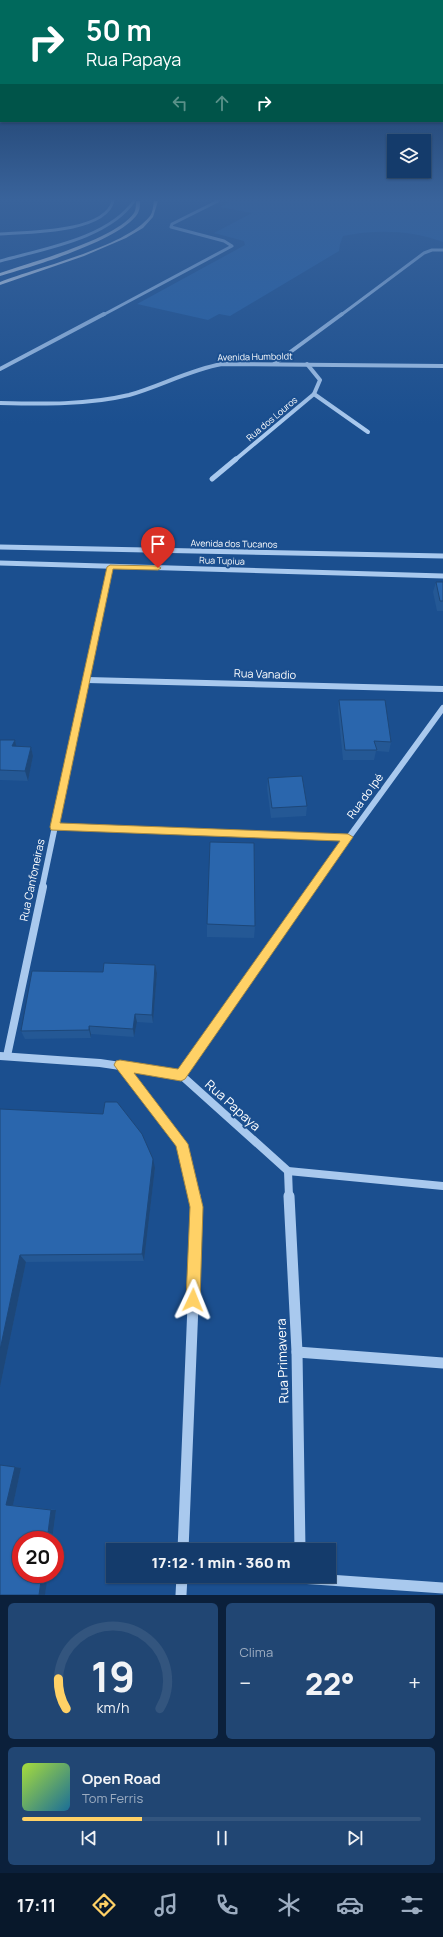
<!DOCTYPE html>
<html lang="pt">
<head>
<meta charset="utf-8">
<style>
	body { margin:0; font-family:Manrope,sans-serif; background:#214673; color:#f1f3f6; height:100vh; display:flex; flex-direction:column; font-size:15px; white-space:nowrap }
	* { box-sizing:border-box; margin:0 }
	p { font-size:13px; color:#9dadc1 }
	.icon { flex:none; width:22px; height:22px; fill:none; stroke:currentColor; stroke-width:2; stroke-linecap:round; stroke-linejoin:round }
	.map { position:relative; height:1595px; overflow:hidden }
	.drawer { display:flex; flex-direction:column; gap:8px; padding:8px; background:#0b203b; flex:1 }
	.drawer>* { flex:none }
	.guide { position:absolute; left:0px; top:0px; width:443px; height:122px; box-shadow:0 1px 3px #0004,0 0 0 1px #33557e; background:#00695c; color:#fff; overflow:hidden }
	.controls { position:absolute; left:387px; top:134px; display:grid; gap:8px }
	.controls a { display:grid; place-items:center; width:44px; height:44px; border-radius:0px; background:#143b6b; box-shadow:0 1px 3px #0004,0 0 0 1px #33557e; font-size:20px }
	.speed { position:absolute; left:12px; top:1531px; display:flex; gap:8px; font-size:20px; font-weight:700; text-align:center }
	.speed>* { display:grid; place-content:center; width:52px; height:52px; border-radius:50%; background:#143b6b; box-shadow:0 1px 3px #0004,0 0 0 1px #33557e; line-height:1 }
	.speed .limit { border:6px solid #d22; background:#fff; color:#111 }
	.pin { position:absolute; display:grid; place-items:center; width:34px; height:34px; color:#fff; margin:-41px -17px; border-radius:50% 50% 50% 0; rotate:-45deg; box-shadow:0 0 4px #0007 }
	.pin .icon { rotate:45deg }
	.me { position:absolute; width:44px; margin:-22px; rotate:2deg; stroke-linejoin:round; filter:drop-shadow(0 0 3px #0008) }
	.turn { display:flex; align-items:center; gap:14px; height:84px; padding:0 20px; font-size:18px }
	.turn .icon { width:52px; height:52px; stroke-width:2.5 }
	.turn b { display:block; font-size:28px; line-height:34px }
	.lanes { display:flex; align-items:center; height:38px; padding:0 20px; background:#0003; justify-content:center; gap:20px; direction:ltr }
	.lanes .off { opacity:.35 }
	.big { font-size:30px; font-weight:800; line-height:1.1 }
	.drawer .widget { flex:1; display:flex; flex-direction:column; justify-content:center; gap:6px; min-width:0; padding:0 14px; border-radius:6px; background:#214673 }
	.drawer .dial { align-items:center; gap:0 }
	.dial svg { height:104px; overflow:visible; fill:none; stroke:#33557e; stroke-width:7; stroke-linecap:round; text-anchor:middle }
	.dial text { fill:#f1f3f6; stroke:none }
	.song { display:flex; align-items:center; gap:12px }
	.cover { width:48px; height:48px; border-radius:6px; background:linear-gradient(135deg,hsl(80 70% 55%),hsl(200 70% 35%)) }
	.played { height:4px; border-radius:2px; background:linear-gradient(90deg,#ffd166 30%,#33557e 30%) }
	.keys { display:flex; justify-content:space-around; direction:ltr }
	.heat { display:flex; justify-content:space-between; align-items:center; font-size:22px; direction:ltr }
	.drawer .tiles { flex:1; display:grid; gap:8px; grid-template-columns:1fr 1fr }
	.widget:last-child { grid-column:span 2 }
	.trip { position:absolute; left:106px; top:1543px; width:230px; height:40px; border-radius:0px; background:#143b6b; box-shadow:0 1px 3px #0004,0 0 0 1px #33557e; font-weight:800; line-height:40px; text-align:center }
	.dock { display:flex; height:64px; justify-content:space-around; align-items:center; background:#08182b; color:#9dadc1 }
	.dock .icon { width:28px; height:28px }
	.dock .on { color:#ffd166 }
	.dock b { font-size:18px; color:#f1f3f6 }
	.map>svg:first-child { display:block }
	.green { fill:#2461a8 }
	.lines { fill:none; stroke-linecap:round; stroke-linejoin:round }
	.minor-far5 { stroke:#a9c9ee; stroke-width:3 }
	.minor-far4 { stroke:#a9c9ee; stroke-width:4 }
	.minor-far3 { stroke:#a9c9ee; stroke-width:5 }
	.minor-far2 { stroke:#a9c9ee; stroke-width:6 }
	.minor-far1 { stroke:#a9c9ee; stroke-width:8 }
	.minor { stroke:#a9c9ee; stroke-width:11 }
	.major { fill:#f0f6ff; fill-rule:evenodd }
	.wall { fill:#245895 }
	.shaded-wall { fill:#1d4779 }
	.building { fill:#2a66ad; stroke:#1d4779 }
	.route { fill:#ffd166; stroke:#a68842 }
	.labels { text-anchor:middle; stroke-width:4; stroke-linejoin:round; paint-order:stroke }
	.far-street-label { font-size:9px; fill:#fff; stroke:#1b4f8f }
	.street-label { font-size:11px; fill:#fff; stroke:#1b4f8f }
	.near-street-label { font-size:13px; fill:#fff; stroke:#1b4f8f }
</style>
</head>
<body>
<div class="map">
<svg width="443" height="1595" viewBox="0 0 443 1595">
	<rect width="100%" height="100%" fill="#1b4f8f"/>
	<path class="green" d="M232 201H443V242C413 230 375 229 343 236L340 244 339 251 230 316 219 314 208 320 137 304 245 245 244 241 214 233 252 213 220 207Z"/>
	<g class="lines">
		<g class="minor-far5">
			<path d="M0 234C27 232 105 233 113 201"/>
			<path d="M0 261C42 249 108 239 134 201"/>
			<path d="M103 315 232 246 224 241 171 227 172 224 218 201"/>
			<path d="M341 315 424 253 432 250H443"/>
		</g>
		<g class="minor-far4">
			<path d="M274 364 342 314"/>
			<path d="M0 369 104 314"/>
			<path d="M314 394 368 432"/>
			<path d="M0 403C43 404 87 405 129 395 161 386 189 370 222 364L443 366"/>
			<path d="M235 460 314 394 320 380 307 364"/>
		</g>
		<g class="minor-far3">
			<path d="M212 479 236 459"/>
			<path d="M0 547 443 556"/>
			<path d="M0 563 443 576"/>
			<path d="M93 647 110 567"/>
		</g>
		<g class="minor-far2">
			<path d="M87 680 443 689"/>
			<path d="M54 827 348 837"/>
			<path d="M42 888 93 646"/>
			<path d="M312 888 443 708"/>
		</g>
		<g class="minor-far1">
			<path d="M0 1056 100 1063 181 1075 288 1171 443 1186"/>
			<path d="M7 1056 43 887"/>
			<path d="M120 1065 182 1143 195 1197"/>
			<path d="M181 1075 313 887"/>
			<path d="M288 1171 289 1197"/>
		</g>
		<g class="minor">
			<path d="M289 1196 297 1352 300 1550"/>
			<path d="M297 1352 443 1363"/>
			<path d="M183 1550 197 1207 195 1196"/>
			<path d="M300 1576V1578L443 1588"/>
			<path d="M181 1595 182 1576"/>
		</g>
		<g class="major">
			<path d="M136 201H140C140 205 140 209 138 213 122 240 31 267 0 276V273C32 262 116 239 134 213 136 210 136 205 136 201Z"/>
			<path d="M154 201H158L153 217 143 228 126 238 84 256 0 285V282C38 267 126 247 150 216 153 212 153 206 154 201Z"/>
		</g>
	</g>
	<g class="wall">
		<path d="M436 582H443V611H437L433 592Z"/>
		<path d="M339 700 391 742 389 752 376 751 374 760H343L338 710Z"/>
		<path d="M0 740H15L16 746 31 747 33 756 28 781 0 780Z"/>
		<path d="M268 778 307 806 306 816 271 818 267 788Z"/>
		<path d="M207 924 255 926 254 938 207 937Z"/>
		<path d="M155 965 157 973 153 1023 137 1022 134 1037 91 1034V1038L25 1039 21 1031 103 972Z"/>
		<path d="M0 1109 155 1168 144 1261 26 1262 0 1387Z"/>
		<path d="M0 1465 21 1468 13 1505 56 1510 45 1595H0Z"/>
	</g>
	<g class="shaded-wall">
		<path d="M15 740 17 750 12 746Z"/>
		<path d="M31 747 33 756 28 781 25 771Z"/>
		<path d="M155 965 157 973 153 1023 152 1015Z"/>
		<path d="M135 1014 137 1022 134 1037 133 1029Z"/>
		<path d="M89 1026 91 1034V1038L89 1030Z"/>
		<path d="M153 1159 155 1168 144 1261 142 1254Z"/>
		<path d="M20 1255 26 1262 0 1387V1350Z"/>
		<path d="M15 1467 21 1468 13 1505H6Z"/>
		<path d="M51 1510H56L52 1540H47Z"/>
		<path d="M42 1574H48L45 1595H39Z"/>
	</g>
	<g class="building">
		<path d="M436 582H443V601H440Z"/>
		<path d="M339 700H385L391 742 374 741 377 750H345Z"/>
		<path d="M0 740H15L12 746 31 747 25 771 0 770Z"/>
		<path d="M302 776 307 806 272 808 268 778Z"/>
		<path d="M210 842 254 843 255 926 207 924Z"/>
		<path d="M104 963 155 965 152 1015 135 1014 133 1029 89 1026V1030L21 1031 32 971 103 972Z"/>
		<path d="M105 1102H117L142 1134 153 1159 142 1254 20 1255 0 1350V1109L103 1114Z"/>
		<path d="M0 1465 15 1467 6 1505 51 1510 47 1540H21V1574H42L39 1595H0Z"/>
	</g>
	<linearGradient id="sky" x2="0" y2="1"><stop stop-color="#0f2b4f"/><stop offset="0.47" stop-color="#39639b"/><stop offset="1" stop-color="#39639b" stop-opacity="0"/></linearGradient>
	<rect width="443" height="424" fill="url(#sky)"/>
	<path class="route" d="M110 565 158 566 161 568 158 570 113 569 60 823 348 834 353 837 185 1079 181 1081 134 1073 188 1144 203 1207 200 1300 198 1305 193 1307 188 1305 186 1300 190 1207 176 1146 114 1065 116 1061 120 1060 178 1069 340 841 51 830 50 827 107 567Z"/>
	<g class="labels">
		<g class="far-street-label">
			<text transform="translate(255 357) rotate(-1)" y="3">Avenida Humboldt</text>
			<text transform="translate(272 419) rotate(-40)" y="3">Rua dos Louros</text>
			<text transform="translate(234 544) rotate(1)" y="3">Avenida dos Tucanos</text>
			<text transform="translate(222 561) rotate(2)" y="3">Rua Tupiua</text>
		</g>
		<g class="street-label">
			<text transform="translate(265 674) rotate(2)" y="4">Rua Vanadio</text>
			<text transform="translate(365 796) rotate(-54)" y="4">Rua do Ipé</text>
			<text transform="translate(32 880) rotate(-78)" y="4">Rua Canfoneiras</text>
		</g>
		<g class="near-street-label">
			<text transform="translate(233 1105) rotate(42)" y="5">Rua Papaya</text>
			<text transform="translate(282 1361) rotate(-92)" y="5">Rua Primavera</text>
		</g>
	</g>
</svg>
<div class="controls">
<a><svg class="icon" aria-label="layers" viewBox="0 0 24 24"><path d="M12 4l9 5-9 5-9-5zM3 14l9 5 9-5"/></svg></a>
</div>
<div class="speed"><div class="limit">20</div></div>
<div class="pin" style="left:158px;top:568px;background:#d93025"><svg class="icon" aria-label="arrive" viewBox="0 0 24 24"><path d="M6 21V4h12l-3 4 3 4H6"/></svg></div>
<svg class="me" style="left:193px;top:1300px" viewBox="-20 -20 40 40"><path d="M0-17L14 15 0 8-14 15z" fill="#ffd166" stroke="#fff" stroke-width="4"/></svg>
<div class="trip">17:12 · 1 min · 360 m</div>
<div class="guide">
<div class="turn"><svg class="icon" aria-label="right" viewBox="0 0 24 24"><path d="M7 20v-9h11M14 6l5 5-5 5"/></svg><div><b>50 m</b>Rua Papaya</div></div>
<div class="lanes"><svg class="icon off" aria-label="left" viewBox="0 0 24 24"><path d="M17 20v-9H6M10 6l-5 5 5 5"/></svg><svg class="icon off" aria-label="ahead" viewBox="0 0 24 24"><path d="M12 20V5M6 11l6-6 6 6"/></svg><svg class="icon" aria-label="right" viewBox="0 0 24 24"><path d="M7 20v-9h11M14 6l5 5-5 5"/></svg></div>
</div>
</div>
<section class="drawer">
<div class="tiles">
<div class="widget dial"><svg viewBox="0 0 100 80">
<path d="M14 69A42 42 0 1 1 86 69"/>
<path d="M14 69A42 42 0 0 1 8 46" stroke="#ffd166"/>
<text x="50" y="56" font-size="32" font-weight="700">19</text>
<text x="50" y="72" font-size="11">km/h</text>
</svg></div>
<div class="widget"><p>Clima</p>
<div class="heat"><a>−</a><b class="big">22°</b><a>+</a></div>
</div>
<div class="widget">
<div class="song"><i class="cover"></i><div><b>Open Road</b><p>Tom Ferris</p></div></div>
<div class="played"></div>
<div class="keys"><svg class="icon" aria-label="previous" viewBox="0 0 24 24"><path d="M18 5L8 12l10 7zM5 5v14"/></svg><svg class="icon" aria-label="pause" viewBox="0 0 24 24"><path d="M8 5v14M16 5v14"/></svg><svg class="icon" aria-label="next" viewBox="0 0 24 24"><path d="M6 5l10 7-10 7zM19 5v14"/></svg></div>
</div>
</div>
</section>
<nav class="dock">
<b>17:11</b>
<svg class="icon on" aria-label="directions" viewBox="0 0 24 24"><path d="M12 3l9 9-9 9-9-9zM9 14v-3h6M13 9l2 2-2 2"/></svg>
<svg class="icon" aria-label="music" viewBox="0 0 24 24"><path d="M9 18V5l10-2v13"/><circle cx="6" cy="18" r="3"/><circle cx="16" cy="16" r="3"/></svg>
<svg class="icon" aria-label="phone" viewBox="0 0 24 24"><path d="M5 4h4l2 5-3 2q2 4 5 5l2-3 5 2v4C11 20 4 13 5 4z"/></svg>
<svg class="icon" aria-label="climate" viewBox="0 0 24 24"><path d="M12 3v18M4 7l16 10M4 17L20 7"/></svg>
<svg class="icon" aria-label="car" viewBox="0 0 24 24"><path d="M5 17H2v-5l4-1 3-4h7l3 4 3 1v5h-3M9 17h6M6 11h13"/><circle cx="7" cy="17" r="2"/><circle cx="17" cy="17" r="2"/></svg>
<svg class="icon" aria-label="filters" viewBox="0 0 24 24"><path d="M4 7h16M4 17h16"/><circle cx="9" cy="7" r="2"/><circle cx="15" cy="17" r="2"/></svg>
</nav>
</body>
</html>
